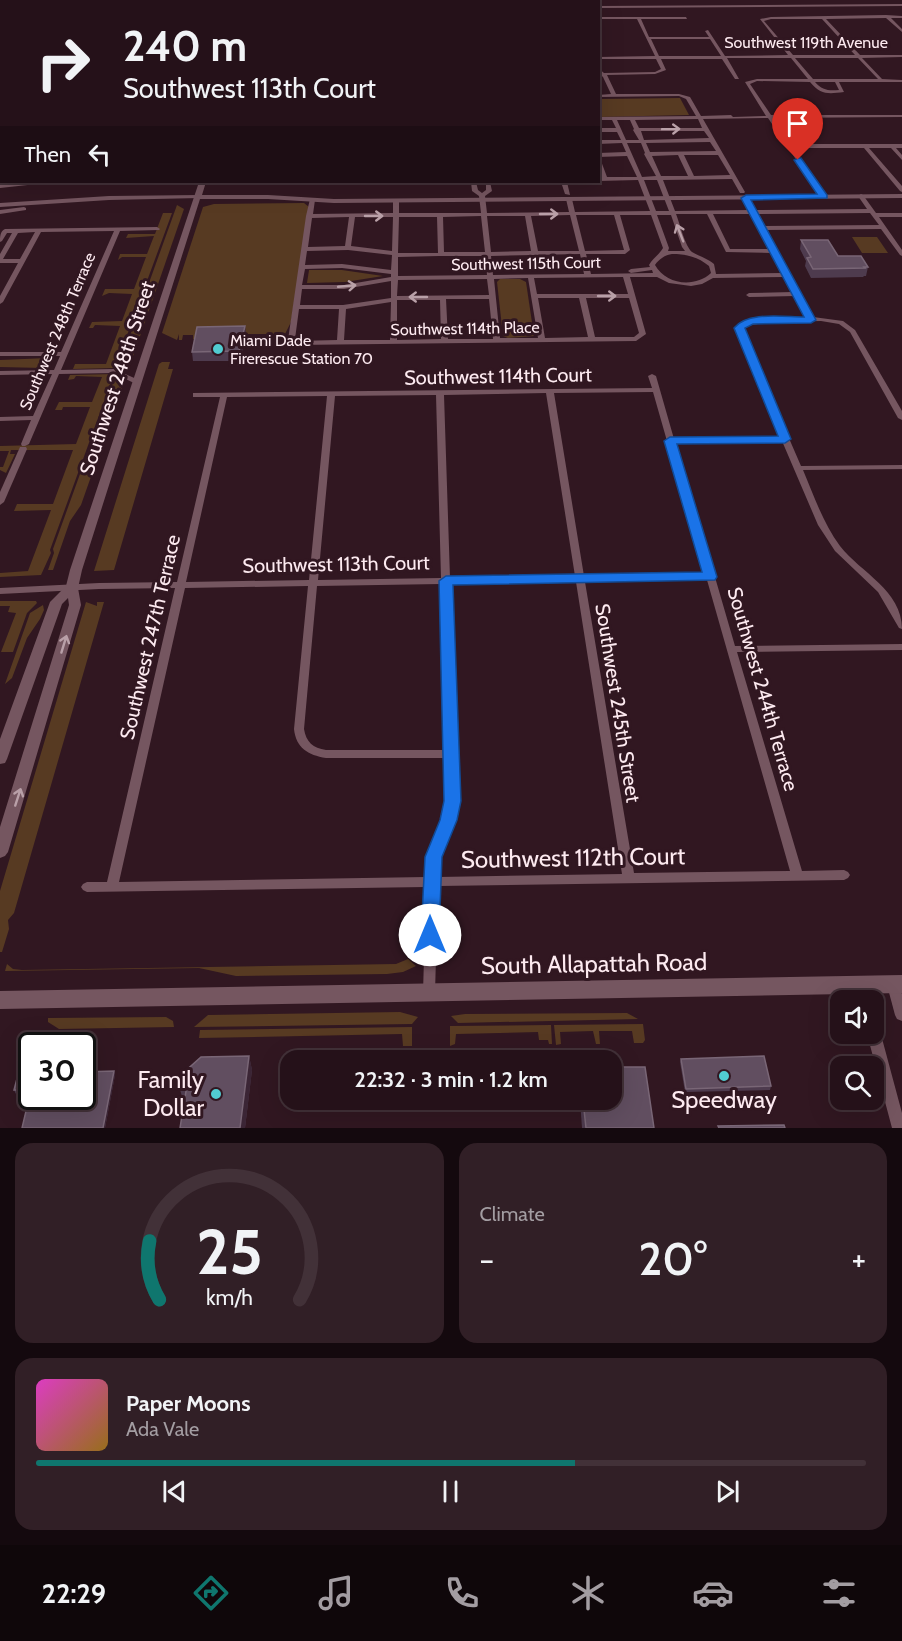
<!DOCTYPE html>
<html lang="en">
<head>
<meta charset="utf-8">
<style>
	body { margin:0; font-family:Cabin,sans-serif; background:#311f26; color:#f1f3f6; height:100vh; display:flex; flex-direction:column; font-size:22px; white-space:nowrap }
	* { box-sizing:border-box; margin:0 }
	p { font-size:20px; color:#a39da2 }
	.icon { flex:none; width:33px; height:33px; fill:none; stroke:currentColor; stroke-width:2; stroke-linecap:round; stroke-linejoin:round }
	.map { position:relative; height:1128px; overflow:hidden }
	.drawer { display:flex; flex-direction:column; gap:15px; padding:15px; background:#14090e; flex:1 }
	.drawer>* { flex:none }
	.guide { position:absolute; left:0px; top:0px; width:600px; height:183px; box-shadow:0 6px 24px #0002,0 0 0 2px #423138; background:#251119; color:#f1f3f6; overflow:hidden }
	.buttons { position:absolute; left:830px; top:990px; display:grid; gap:12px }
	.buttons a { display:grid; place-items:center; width:54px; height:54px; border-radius:12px; background:#251119; box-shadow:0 6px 24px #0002,0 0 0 2px #423138; font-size:30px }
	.speed { position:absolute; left:18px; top:1032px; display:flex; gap:12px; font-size:30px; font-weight:700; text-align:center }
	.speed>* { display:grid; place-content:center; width:78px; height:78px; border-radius:50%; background:#251119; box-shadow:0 6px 24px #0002,0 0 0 2px #423138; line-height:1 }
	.speed .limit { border:3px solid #111; border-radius:9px; background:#fff; color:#111 }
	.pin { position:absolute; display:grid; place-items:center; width:51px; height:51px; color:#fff; margin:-62px -26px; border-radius:50% 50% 50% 0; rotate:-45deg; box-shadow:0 0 6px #0007 }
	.pin .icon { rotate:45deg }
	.me { position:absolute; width:66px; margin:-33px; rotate:0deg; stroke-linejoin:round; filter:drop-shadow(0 0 4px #0008) }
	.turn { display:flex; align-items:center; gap:21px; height:126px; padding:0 24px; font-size:27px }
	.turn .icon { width:78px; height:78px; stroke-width:2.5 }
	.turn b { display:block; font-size:42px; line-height:51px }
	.then { display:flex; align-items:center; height:57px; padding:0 24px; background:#0003; gap:12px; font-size:22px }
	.big { font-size:45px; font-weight:600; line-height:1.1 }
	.drawer .widget { flex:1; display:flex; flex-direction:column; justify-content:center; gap:9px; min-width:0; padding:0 21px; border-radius:18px; background:#311f26 }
	.drawer .dial { align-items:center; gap:0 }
	.dial svg { height:156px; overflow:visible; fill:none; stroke:#423138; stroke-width:7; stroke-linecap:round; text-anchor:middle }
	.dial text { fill:#f1f3f6; stroke:none }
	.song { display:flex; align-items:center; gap:18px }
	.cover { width:72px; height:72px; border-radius:9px; background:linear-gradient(135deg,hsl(310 70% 55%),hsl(40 70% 35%)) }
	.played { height:6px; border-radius:3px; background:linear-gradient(90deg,#0f766e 65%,#423138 65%) }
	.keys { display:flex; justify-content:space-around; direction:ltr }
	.heat { display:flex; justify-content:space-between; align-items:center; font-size:33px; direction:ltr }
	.drawer .tiles { flex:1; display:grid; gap:15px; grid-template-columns:1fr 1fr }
	.widget:last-child { grid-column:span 2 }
	.trip { position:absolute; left:280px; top:1050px; width:342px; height:60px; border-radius:18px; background:#251119; box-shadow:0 6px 24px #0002,0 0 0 2px #423138; font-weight:600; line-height:60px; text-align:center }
	.tabs { display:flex; height:96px; justify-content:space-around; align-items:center; background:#0f070a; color:#a39da2 }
	.tabs .icon { width:42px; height:42px }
	.tabs .selected { color:#0f766e }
	.tabs b { font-size:27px; color:#f1f3f6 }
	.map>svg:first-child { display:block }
	.green { fill:#573a22 }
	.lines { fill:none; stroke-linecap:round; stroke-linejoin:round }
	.minor { fill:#755660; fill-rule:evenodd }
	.tertiary { fill:#755660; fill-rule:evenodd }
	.secondary { fill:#755660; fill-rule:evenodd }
	.wall { fill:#4e3b4e }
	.shaded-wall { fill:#3b2535 }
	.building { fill:#614e60; stroke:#796676; stroke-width:1.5 }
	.oneway { stroke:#b9a0a8 }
	.route { fill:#1a73e8; stroke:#114b97; stroke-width:1.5 }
	.poi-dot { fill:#51ccd1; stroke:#311721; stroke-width:2 }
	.labels { text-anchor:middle; stroke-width:6; stroke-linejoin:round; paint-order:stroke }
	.far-street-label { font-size:16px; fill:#fdeaf0; stroke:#311721 }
	.far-poi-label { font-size:16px; fill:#fdeaf0; stroke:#311721; text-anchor:start }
	.street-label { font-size:20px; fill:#fdeaf0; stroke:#311721 }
	.near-street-label { font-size:24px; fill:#fdeaf0; stroke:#311721 }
	.near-poi-label { font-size:24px; fill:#fdeaf0; stroke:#311721; text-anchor:end }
</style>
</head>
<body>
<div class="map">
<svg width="902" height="1128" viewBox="0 0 902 1128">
	<rect width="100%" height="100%" fill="#311721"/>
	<g class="green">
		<path d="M680 98 689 115 599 117V99Z"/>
		<path d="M304 203 309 207 291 322 284 336 280 338 279 334 278 338 273 339 276 334H200L198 339H193V335H183L182 340H179V334L177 340 162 333 203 207 214 204Z"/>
		<path d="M177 205 184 209 128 371 118 369Z"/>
		<path d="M163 213H172L115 368 73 369 75 364H106L120 326 95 325 93 328H89L92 322 122 321 132 294 109 293 102 296 105 289H134L146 257H122L118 260 120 254H147L154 236 126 238 128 234H155Z"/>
		<path d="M852 237H877L888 253H862Z"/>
		<path d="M309 270H342L383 276 345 282 307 283Z"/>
		<path d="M500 279H520L526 282 534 336 508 338 503 336 497 282Z"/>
		<path d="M48 358 43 368 0 367V360Z"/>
		<path d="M162 362H170L168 369H173L114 570 94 571 159 364Z"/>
		<path d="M114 374 50 550 51 553 41 575 0 577V573L28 571 51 510 14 511 17 504H53L73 450H11L10 454H15L6 473 0 470V467H3L9 451H0V446L76 444 90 407H63L62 410H55L59 402H92L102 377 76 376 74 379 68 380 70 375Z"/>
		<path d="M116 374 125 380 81 505 70 521 53 570H48L54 553 53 549Z"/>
		<path d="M0 601H36L37 603 27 613 13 652H1L16 613 8 612 10 606H0Z"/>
		<path d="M86 602 97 606V602H104L14 913 8 920 9 929 2 952H0V891Z"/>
		<path d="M43 605 44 610 40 619 27 638 12 678 5 684 30 613Z"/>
		<path d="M408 959 416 966 403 972 387 974 236 976 199 968 5 971 7 964 13 969 22 970 396 964Z"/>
		<path d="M400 1012 418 1017 412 1024 194 1027 208 1015Z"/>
		<path d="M627 1013 638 1019 458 1023 451 1016 465 1014Z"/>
		<path d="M166 1017 173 1021 174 1027 59 1029 48 1022V1018Z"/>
		<path d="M643 1024 645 1040 643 1043H634L632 1031H599L600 1044H596L593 1031 560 1032 561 1044 556 1045 554 1025Z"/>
		<path d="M551 1025 552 1044H549L548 1040H539L538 1032 456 1034 455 1044 450 1046V1026Z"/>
		<path d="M412 1027V1046H403L402 1034 199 1038 200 1030Z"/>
	</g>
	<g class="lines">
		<g class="minor">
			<path d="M21 0H25L24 2H19Z"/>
			<path d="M72 0H76L75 2H70Z"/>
			<path d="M96 0H100L99 2H95Z"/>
			<path d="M152 0H156L155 2H151Z"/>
			<path d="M208 0H212L211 2H207Z"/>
			<path d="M902 4V6L598 8V6Z"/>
			<path d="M886 15 902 16V18H891L902 29V32L886 18 826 19 860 55H902V57L862 58 882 79 902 80V82H839L844 92C828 94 821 95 810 82L757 81 750 84 771 115H902V117L773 118 791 144H902V148H896L902 155V160L891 148H869L902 186V192L900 191 864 148H793L827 197 822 198 768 118 703 119 745 192 744 193H740L732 179 663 180 675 211 750 210 743 198 746 196 749 198 755 210 867 209 858 196 861 194 863 195 876 213H902V217H879L902 250V256L900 255 881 229 766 230 813 317 843 321 855 330 902 411V420L898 418 850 332 839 324 821 321 774 322 743 326 742 330 801 466 902 465V469L803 470C814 496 823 523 840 546 861 573 902 590 902 629L899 628 878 592 835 551 818 525 782 441 676 443 735 646 902 644V650L737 652 802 871 844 870 848 872 850 875 848 878 844 880 438 886 435 993 434 997 429 999 424 997 423 993 426 887 87 892 83 890 81 887 83 884 87 882H107L175 588 99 589 0 594V588L99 583 177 582 220 397H193V393L652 388 648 376 652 374 656 376 674 439 780 437 736 330 738 324C759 316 783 317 806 317L795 296 749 297 746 295 749 293 793 292 785 277 713 278 702 284 691 286 669 283 657 277H630L646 334 636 341 295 345 288 340 306 216 310 199 315 200 313 214 393 213V201L396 199 399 201V213H481L479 196 472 191 471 182H476L478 190 482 193 486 190V182H490L492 191 485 196 487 213 569 212 566 199 569 197 572 199 575 212 650 211 638 180 598 181V177H602L598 169V160L601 161 607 177H637L627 156 598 157V153L626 152 622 143 598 144V140H621L617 132H598V128H616L612 120H598V117L696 116 686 99 679 96 598 97V95L611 94 603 77 598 72V68L604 73 655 72 661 69 656 59H598V57L655 56 637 19H598V17H686L687 19H641L649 37H709L705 31 708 30 725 56 788 55 760 19 771 17ZM771 19H822L855 55H793L764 21ZM651 39H710L721 56H659ZM727 58H791L808 79H757L745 82 766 116 733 117 731 115 701 116 690 97 679 94H616L607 75 655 74 666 70 661 59H722L735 79H739ZM795 58H858L878 79H813ZM815 82H835L839 90C828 91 822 90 815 82ZM698 119 702 128H639L635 120ZM617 120H630L634 129 633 130 639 140H626ZM641 131H704L709 138 644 140ZM710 142 716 151 650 152 646 143ZM627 143H641L645 153 644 154 656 176 642 177ZM678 155 688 176H661L652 156ZM684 155H718L730 175 694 176ZM644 180H657L669 211H656ZM870 213 879 225 764 226 757 214ZM676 214H707L726 252 772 253 783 273 716 274 714 264C707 258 698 256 692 252 685 246 680 224 676 214ZM713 214H751L770 249H730ZM570 215 579 251H538L531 216ZM576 215H614L624 250 585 251ZM620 215H651L663 248C659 255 653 258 649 265L650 267 631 269 628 271 631 273 652 270 653 273 591 274 586 254H625L630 250ZM657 215H671L682 247 685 251H668L669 248ZM481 216 485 252H444L443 217ZM487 216H525L531 251 491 252ZM349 217 345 246 308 247 312 218ZM355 217H393L392 251 351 246ZM399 217H437L438 253H398ZM348 250 392 255 391 270 342 264 305 265 307 251ZM580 254 584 274 493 275 491 256ZM672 254C687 254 698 257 709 266L711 273C695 288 666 285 655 265 659 259 665 255 672 254ZM439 256H485L487 275 398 276V257ZM342 268 391 274V277L344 285H302L305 269ZM623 277 628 294H537L534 278ZM528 278 538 338H500L494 279ZM487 279 489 295 397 296 398 280ZM391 281V298L343 305H300L302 289H344ZM538 298H579L588 337 545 338ZM586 298H629L639 333 634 337H595ZM446 299H489L493 339H448ZM397 300H440L441 339 397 340ZM391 302 390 340H344L346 309ZM299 309H339L337 340 297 341 295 339ZM653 392 705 574 584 576 554 393ZM546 393 575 576 450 578 444 395ZM436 395 441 578 318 580 335 396ZM327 396 309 580 186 582 227 397ZM707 580 790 871 634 873 585 582ZM576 582 622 874 438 877 441 852 459 801 451 584ZM441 584 446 750H326C313 748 306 742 304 729L317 586ZM308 586 294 729C296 748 308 755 326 758H446L447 801 430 852 426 877 119 882 185 588Z"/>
			<rect x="0" y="17" width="2" height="2"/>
			<path d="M1 23 2 27H0V24Z"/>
			<rect x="0" y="39" width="2" height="2"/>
			<rect x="0" y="57" width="2" height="2"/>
			<rect x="0" y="85" width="2" height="2"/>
			<rect x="0" y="101" width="2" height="4"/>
			<rect x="0" y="110" width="2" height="2"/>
			<path d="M0 136H2V139L0 140Z"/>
			<path d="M26 182H40L37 184 0 188V184Z"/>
			<path d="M561 182H567L570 195 565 194Z"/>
			<path d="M198 195 200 196V198L109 200 0 207V203L109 196Z"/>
			<path d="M24 207 26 208V210L0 214V210Z"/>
			<path d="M157 227 160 229 159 230 120 231 61 370 114 369 141 381 137 383H134L113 373 59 374 29 444 25 446H22L21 444 31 420 0 421V417L33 416 52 374 0 375V371L54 370 60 356H0V352H61L114 231 41 232 3 302 0 304V296L18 263H0V254L12 233H7L2 241 0 242C0 237 0 231 5 229ZM35 232 20 259H3L18 233Z"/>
			<path d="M20 447H26L27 449 4 502 0 505V492Z"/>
			<path d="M844 979C852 982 859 993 861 1000H848L838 985 839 981Z"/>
			<path d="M893 979 898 981 902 994V1021L897 1019 895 1015 887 985 888 981Z"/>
			<path d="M873 1025 878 1027 880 1031 902 1113V1128H892L867 1034H873Z"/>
		</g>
		<g class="tertiary">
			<rect x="250" y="0" width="6" height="2"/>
			<path d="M199 182H206L202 195H268L334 199 902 194V198L334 203 268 199H200L82 570 78 588 81 605 8 852 5 856 0 858V827L69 605 68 598 62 604 7 759 5 763 0 764V739L50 602 66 586 70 570Z"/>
		</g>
		<path class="secondary" d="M902 975V993L0 1009V991Z"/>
	</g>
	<g class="wall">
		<path d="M801 240 838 256 868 267 866 276H864L863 277 811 278 805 266 806 261 800 249Z"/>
		<path d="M245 326 246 336 240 361H193L192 352Z"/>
		<path d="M249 1056 252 1070 245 1128H180L184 1100H183L179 1086Z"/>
		<path d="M681 1059 771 1086 770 1090 685 1092 680 1062Z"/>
		<path d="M32 1070V1096H82V1072L114 1071 115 1075 105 1128H22L30 1093 16 1094 14 1090 19 1071Z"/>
		<path d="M580 1100H612L654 1128H582Z"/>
	</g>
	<g class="shaded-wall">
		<path d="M245 326 246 336 240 361 239 351Z"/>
		<path d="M249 1056 252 1070 245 1128H240Z"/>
		<path d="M114 1071 115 1075 105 1128H103Z"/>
	</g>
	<g class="building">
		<path d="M801 240H828L838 256H861L868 267H864L865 268 813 269 807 258 811 257Z"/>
		<path d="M245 326 239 351 192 352 197 327Z"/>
		<path d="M249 1056 240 1128H180L187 1085 179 1086 181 1075 201 1057Z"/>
		<path d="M764 1056 771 1086 686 1089 681 1059Z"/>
		<path d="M612 1067H645L654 1128H586L583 1100H612Z"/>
		<path d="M32 1070V1096H82V1072L114 1071 103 1128H22L31 1090H14L19 1071Z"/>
		<path d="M784 1125 785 1128H719L718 1126Z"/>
	</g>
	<defs><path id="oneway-shaft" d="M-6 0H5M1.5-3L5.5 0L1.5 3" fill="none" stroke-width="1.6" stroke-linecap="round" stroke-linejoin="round" transform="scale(1.5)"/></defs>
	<g class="oneway">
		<use href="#oneway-shaft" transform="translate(671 129) rotate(-1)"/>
		<use href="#oneway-shaft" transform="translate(549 214)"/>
		<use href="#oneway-shaft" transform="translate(374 216)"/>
		<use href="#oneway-shaft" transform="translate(680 233) rotate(-111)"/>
		<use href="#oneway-shaft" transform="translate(347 286) rotate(-5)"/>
		<use href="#oneway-shaft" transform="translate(607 296)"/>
		<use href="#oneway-shaft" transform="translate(418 297) rotate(180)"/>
		<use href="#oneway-shaft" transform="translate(64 644) rotate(-73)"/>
		<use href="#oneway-shaft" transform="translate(18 797) rotate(-72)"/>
	</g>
	<path class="route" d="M798 158H801L827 195V198L751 200 816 320 811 323 753 324 745 328 791 439 785 443 677 444 717 577 715 580 453 585 461 801 457 820 442 857 439 935 437 941 430 943 423 941 421 935 425 857 440 820 444 801 439 581 446 576 702 572 664 441 670 437 778 436 734 328C747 311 784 317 804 317L741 198 746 195 817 194 794 160Z"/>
	<g class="poi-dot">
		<circle cx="218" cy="349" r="6"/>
		<circle cx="724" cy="1076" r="6"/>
		<circle cx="216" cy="1094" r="6"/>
	</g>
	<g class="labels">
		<g class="far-street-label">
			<text x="806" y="48">Southwest 119th Avenue</text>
			<text transform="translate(526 263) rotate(-1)" y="6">Southwest 115th Court</text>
			<text transform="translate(465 328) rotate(-1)" y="6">Southwest 114th Place</text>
			<text transform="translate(57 331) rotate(-67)" y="6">Southwest 248th Terrace</text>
		</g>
		<g class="far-poi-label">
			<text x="230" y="346">Miami Dade<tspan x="230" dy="18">Firerescue Station 70</tspan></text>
		</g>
		<g class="street-label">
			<text transform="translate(498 376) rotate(-1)" y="7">Southwest 114th Court</text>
			<text transform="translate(117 378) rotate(-72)" y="7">Southwest 248th Street</text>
			<text transform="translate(336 564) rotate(-1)" y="7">Southwest 113th Court</text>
			<text transform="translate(150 637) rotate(-77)" y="7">Southwest 247th Terrace</text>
			<text transform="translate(763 689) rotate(74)" y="7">Southwest 244th Terrace</text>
			<text transform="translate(618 703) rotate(81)" y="7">Southwest 245th Street</text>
		</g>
		<g class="near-street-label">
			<text transform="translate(573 858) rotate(-1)" y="8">Southwest 112th Court</text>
			<text transform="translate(594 964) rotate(-1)" y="8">South Allapattah Road</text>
		</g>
		<g class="near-poi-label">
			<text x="204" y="1088">Family<tspan x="204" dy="28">Dollar</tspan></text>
			<text x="724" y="1108" text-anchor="middle">Speedway</text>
		</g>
	</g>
</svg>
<div class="buttons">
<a><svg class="icon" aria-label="sound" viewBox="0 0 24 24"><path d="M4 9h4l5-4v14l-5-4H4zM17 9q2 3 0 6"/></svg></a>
<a><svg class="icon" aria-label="search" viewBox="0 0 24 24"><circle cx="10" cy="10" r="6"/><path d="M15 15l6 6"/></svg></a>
</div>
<div class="speed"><div class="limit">30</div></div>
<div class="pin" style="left:798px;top:160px;background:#d93025"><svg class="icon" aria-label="arrive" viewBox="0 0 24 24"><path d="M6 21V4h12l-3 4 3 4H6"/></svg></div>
<svg class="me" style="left:430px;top:935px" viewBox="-20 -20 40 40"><circle r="19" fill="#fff"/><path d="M0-13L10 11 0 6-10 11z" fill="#1a73e8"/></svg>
<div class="trip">22:32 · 3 min · 1.2 km</div>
<div class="guide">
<div class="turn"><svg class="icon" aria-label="right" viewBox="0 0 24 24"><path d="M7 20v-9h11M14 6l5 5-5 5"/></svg><div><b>240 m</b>Southwest 113th Court</div></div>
<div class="then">Then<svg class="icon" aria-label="left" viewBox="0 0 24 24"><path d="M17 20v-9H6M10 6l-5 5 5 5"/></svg></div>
</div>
</div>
<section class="drawer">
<div class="tiles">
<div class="widget dial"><svg viewBox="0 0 100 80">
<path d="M14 69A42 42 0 1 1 86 69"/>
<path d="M14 69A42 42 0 0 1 9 39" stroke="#0f766e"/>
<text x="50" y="56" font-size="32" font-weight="700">25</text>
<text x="50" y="72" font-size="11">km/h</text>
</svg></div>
<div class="widget"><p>Climate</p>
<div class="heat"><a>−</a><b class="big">20°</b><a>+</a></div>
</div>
<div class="widget">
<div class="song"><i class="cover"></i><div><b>Paper Moons</b><p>Ada Vale</p></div></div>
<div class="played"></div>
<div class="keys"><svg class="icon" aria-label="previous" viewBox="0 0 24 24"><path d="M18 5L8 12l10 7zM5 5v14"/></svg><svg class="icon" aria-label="pause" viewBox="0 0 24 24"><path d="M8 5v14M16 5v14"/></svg><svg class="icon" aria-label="next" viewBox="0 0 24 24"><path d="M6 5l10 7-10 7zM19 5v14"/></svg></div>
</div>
</div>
</section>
<nav class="tabs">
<b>22:29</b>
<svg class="icon selected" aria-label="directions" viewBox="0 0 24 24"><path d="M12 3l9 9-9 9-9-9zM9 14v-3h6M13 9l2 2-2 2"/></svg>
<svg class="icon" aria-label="music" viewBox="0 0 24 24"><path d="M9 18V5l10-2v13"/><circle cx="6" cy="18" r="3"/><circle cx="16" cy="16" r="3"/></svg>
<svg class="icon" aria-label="phone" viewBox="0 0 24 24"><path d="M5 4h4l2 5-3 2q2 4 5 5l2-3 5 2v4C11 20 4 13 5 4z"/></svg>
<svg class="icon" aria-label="climate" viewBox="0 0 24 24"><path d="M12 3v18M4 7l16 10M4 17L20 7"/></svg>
<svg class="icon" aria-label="car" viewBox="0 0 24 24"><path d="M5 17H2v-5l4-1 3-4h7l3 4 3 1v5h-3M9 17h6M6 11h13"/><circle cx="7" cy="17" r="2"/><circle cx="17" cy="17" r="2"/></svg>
<svg class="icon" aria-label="filters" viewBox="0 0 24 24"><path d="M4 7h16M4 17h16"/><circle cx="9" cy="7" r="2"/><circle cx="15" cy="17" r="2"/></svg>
</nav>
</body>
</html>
